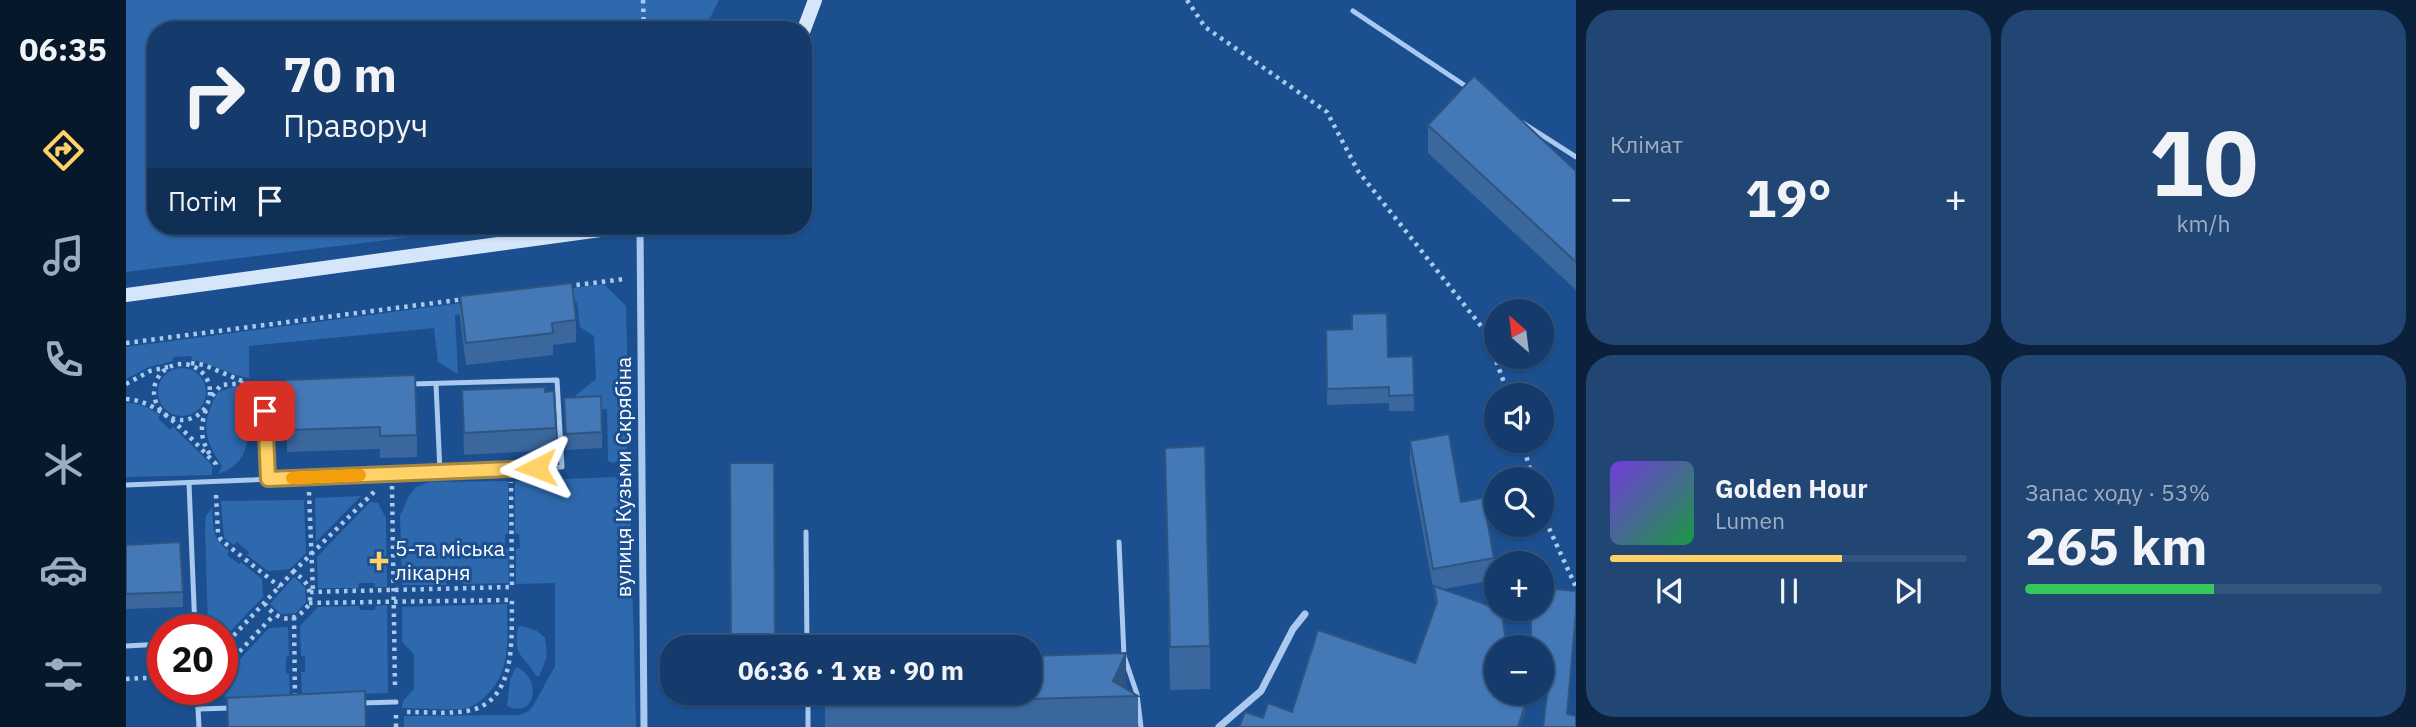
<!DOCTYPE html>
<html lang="uk">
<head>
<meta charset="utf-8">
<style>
	body { margin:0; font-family:"IBM Plex Sans",sans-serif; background:#214673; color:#f1f3f6; height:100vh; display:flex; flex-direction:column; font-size:26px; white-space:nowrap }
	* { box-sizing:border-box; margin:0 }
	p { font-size:23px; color:#9dadc1 }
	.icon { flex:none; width:38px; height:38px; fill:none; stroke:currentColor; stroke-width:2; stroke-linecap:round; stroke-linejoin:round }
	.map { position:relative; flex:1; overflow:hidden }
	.side { display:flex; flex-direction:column; gap:10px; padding:10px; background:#0b203b; width:840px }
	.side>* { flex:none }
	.top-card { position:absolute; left:21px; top:21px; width:665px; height:214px; border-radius:28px; box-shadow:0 2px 5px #0004,0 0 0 2px #33557e; background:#143b6b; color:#f1f3f6; overflow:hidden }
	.needle { width:46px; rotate:332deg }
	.fabs { position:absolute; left:1358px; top:299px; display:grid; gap:14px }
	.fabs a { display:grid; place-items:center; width:70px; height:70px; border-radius:50%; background:#143b6b; box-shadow:0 2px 5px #0004,0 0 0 2px #33557e; font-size:35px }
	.speed { position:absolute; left:21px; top:614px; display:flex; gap:14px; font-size:35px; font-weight:700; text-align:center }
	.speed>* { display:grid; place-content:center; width:91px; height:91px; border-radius:50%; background:#143b6b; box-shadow:0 2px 5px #0004,0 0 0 2px #33557e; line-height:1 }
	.speed .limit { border:10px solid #d22; background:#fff; color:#111 }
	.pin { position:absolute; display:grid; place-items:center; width:60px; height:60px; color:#fff; margin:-30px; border-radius:14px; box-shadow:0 4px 10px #0006 }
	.me { position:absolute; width:77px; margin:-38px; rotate:267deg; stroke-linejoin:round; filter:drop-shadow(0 0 5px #0008) }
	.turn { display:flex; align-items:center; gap:24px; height:147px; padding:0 21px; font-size:32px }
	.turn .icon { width:91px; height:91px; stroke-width:2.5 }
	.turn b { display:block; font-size:49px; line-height:60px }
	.then { display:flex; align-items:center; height:66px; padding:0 21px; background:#0003; gap:14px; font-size:26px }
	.big { font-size:52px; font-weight:800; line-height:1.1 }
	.side .card { flex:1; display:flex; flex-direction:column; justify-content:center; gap:10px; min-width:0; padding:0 24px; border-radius:28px; background:#214673 }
	.side .dial { align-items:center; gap:0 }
	.dial b { font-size:91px; line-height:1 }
	.song { display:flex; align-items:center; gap:21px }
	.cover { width:84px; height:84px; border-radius:10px; background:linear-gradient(135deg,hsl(260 70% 55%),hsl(140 70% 35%)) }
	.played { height:7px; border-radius:4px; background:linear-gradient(90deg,#ffd166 65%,#33557e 65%) }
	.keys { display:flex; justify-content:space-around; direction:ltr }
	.heat { display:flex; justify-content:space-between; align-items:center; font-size:38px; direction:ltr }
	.charge { height:10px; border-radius:5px; background:linear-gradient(90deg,#34c759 53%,#33557e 0) }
	.side .tiles { flex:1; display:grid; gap:10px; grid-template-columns:repeat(2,1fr) }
	.trip { position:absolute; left:534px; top:635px; width:382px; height:70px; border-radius:28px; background:#143b6b; box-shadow:0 2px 5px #0004,0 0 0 2px #33557e; font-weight:800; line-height:70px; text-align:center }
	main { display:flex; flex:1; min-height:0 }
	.dock { display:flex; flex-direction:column; width:126px; justify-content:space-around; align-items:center; background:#08182b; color:#9dadc1 }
	.dock .icon { width:49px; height:49px }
	.dock .current { color:#ffd166 }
	.dock b { font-size:32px; color:#f1f3f6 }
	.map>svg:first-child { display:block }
	.green { fill:#2e69ad }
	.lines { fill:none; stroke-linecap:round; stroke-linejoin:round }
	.path { stroke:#a9c9ee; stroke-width:4.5; stroke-dasharray:3.5 5; stroke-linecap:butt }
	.lane { stroke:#a9c9ee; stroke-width:5 }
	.street { stroke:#a9c9ee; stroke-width:7 }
	.secondary { stroke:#d6e6fa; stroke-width:14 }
	.wall { fill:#3a679d }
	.shaded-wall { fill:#305480 }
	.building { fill:#4478b7; stroke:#305480; stroke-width:2 }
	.route-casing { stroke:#a68842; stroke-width:18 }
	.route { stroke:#ffd166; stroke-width:12 }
	.slow { stroke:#f59e0b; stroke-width:12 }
	.poi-dot { fill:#ffd166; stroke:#1b4f8f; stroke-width:2.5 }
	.labels { text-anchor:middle; stroke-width:6; stroke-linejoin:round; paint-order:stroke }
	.street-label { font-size:21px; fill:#fff; stroke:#1b4f8f }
	.poi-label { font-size:21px; fill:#fff; stroke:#1b4f8f; text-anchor:start }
</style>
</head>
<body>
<main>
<nav class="dock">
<b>06:35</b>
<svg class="icon current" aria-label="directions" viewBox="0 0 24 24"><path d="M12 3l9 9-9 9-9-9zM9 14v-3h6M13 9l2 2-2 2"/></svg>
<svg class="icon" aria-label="music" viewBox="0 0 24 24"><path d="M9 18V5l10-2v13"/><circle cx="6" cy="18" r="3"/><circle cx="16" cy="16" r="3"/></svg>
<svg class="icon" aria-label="phone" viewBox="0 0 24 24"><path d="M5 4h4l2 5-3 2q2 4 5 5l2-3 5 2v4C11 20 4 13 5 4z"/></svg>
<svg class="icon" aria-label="climate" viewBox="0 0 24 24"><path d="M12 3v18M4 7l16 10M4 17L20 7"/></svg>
<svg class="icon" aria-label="car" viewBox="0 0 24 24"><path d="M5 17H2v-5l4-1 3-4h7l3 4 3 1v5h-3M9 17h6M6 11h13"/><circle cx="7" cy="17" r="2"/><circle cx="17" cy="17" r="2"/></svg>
<svg class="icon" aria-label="filters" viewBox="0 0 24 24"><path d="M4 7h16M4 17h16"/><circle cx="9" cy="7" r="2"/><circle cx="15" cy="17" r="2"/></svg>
</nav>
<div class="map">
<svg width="1450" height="727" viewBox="0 0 1450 727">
	<rect width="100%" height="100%" fill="#1b4f8f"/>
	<g class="green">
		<path d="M0 0H593L578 30H30V226H375L0 272Z"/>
		<path d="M478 284 500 306 503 441 498 458 487 463 482 461 481 409 450 410V395L470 379 468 336 454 327 451 302 329 315 332 374 312 362 308 328 123 346V378C103 375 86 363 66 360L65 356 47 357V361L23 367 0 379V347Z"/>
		<circle cx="56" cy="392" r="24"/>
		<path d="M110 386H120C121 420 133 461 92 474L96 466C77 437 75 423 92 392Z"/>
		<path d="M0 403C14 403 22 407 34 415L32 418 44 430 47 427 86 465V475L0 477Z"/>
		<path d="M489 477 504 493 510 727H278V716L393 715 403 711 407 706 429 666V583L390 584V549L394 548 393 534 389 533V481Z"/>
		<path d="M382 481V534H379V548L382 549 383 583 337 584V580L320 581V585H276L274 516 283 496 290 487 303 482Z"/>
		<path d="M235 496 190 542 189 498Z"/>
		<path d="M178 500 180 553 164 569 142 571 121 555 123 552 111 542 108 545 98 538 95 501Z"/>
		<path d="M244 502 252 503 260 518 261 587H249L248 583H233L232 588H192L191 557Z"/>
		<path d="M86 508C88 529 85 537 103 551L101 555 113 564 115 562 136 579 137 597 96 640V630H82L79 528 80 516Z"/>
		<path d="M168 577 179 587 180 602 170 613 155 614 144 604Z"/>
		<path d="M381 604C381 638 386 671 360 696 356 700 348 706 342 708 327 711 293 708 276 708L277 701 288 689V654L276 642V607Z"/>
		<path d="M261 605 262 693 176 695 175 672H179V656H175L174 626 192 607 233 606 234 610H249L250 606Z"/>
		<path d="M396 626 411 631 419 638 421 657 413 676H410C397 653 387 658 392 627Z"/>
		<path d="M162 627 163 656 160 657V673L163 674 164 696 99 697 98 676 143 628Z"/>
		<path d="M390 667C416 677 411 720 381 706L384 680Z"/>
	</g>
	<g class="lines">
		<g class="path">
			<path d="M517 0 518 30"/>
			<path d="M1061 0 1079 27 1201 112 1232 171 1359 331 1383 396"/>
			<path d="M442 286 499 279"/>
			<path d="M0 343 339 299"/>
			<path d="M65 363 78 365 116 381"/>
			<circle cx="56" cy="392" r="28"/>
			<path d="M0 384 24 371 42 367"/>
			<path d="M86 396 95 385 121 383"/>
			<path d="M0 399C37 401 65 440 90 464V468"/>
			<path d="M80 410C73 429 75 441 86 458"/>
			<path d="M1396 441 1407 480"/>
			<path d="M266 486 269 688"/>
			<path d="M183 492 187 592"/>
			<path d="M90 495 92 533 95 540 154 587"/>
			<path d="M1416 513 1450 587"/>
			<path d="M167 572 249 491"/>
			<path d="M184 592 386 587 385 482"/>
			<path d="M183 603 386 600C385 637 392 702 341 711 322 714 300 712 281 712"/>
			<path d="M168 617 169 698"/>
			<path d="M96 648 167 572C180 580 185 587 184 603 170 624 153 623 139 604"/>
			<path d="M96 670 148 615"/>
			<path d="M0 679 37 677"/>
			<path d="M270 727V714"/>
		</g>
		<g class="lane">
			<path d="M1227 11 1344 89"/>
			<path d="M1397 123 1450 157"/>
			<path d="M310 384 314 472"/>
			<path d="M142 479 138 389 164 388"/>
			<path d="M63 483 69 630"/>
			<path d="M0 485 436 467 431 380 286 384"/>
			<path d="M680 532 681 648"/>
			<path d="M993 542 998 656H994"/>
			<path d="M0 646 37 644"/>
			<path d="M999 659 1011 694 1015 727"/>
			<path d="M71 690 73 727"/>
			<path d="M234 703 270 702"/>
			<path d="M72 709 106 708"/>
			<path d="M682 727V693"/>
		</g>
		<g class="street">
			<path d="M514 226 518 727"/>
			<path d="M1093 727 1135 691 1167 629 1179 614"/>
		</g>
		<g class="secondary">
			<path d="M677 32 689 0"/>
			<path d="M0 295 504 226"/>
		</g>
	</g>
	<g class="wall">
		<path d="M1302 125 1450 171V290L1302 153Z"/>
		<path d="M334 296 450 320V342L427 345V355L340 365 334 318Z"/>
		<path d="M1200 330 1262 357 1287 356 1288 411H1263V403L1201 405Z"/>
		<path d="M159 380 291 435V457L254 458V449L161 452Z"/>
		<path d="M336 390 419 392 430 428V450L338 455Z"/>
		<path d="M438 398 476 432V448L440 450Z"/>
		<path d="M1284 441 1335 502 1368 558V580L1318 589 1391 703 1400 710 1394 727H1113L1137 718 1166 712 1289 663 1310 604 1284 463Z"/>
		<path d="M1039 448 1084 646V689L1044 690Z"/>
		<path d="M0 545 57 592V607L0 609Z"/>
		<path d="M1450 591 1417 727 1424 672 1416 670V648Z"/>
		<path d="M1000 689 1012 696V727H699V693H903Z"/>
		<path d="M605 693H649V704L605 705Z"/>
	</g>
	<g class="shaded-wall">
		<path d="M1450 612V620L1441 722V714Z"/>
		<path d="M1000 653V697L987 681Z"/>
		<path d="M1400 702V710L1394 727H1392Z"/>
	</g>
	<g class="building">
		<path d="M1348 76 1450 171V262L1302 125Z"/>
		<path d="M446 283 450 320 426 323 427 333 340 343 334 296Z"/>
		<path d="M1261 313 1262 357 1287 356 1288 395 1263 396V387L1201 389 1200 330 1226 329V314Z"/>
		<path d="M289 375 291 435 254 436V427L161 430 159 380Z"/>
		<path d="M419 387V392L428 391 430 428 338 433 336 390Z"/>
		<path d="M475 396 476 432 440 434 438 398Z"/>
		<path d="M1323 434 1335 502 1357 498 1368 558 1307 569 1284 441Z"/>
		<path d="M1079 446 1084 646 1044 647 1039 448Z"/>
		<path d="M604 463H648L649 648H605Z"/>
		<path d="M54 542 57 592 0 594V545Z"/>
		<path d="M1308 586 1370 608V609H1375L1381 648H1370V693H1390L1391 703 1400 702 1392 727H1113L1119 712 1137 718 1142 703 1166 712 1192 630 1289 663 1311 602Z"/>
		<path d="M1416 588 1450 591V612L1441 714 1450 716V727H1417L1425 664 1416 662V648H1405V609H1416Z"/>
		<path d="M1000 653 987 681 1012 696 700 704 699 693H903V656Z"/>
		<path d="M239 691 240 727H102L101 698Z"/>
	</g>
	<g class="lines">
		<defs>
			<path id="route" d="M139 411 142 479 410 468"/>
		</defs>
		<use href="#route" class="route-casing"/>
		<use href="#route" class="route"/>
		<path class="slow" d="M166 478 234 475"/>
	</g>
	<path class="poi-dot" d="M249.5 550.5h7v7h7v7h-7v7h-7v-7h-7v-7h7z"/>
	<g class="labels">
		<g class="street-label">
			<text transform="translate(498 477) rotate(-90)" y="7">вулиця Кузьми Скрябіна</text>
		</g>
		<g class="poi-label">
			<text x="269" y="556">5-та міська<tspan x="269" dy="24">лікарня</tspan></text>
		</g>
	</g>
</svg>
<div class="fabs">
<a><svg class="needle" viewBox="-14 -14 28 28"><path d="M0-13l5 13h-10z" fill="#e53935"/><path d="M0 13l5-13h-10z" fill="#9dadc1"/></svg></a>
<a><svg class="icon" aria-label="sound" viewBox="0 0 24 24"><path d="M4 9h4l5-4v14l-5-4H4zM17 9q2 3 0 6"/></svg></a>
<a><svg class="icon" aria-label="search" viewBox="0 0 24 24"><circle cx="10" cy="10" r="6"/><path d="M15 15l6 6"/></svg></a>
<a>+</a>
<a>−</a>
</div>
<div class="speed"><div class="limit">20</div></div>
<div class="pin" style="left:139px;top:411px;background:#d93025"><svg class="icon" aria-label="arrive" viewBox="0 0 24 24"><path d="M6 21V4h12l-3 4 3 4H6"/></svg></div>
<svg class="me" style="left:410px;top:468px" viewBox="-20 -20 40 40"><path d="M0-17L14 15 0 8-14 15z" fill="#ffd166" stroke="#fff" stroke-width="4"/></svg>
<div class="trip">06:36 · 1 хв · 90 m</div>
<div class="top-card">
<div class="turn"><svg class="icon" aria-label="right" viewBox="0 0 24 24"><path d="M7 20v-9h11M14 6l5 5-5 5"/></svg><div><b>70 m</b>Праворуч</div></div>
<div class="then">Потім<svg class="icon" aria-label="arrive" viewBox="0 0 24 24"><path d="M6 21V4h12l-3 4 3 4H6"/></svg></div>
</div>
</div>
<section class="side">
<div class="tiles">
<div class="card"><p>Клімат</p>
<div class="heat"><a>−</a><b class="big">19°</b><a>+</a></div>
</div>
<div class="card dial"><b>10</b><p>km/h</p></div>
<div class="card">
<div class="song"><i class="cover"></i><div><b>Golden Hour</b><p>Lumen</p></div></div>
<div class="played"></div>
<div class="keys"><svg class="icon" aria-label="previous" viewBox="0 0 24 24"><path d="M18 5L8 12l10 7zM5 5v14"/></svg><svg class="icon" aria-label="pause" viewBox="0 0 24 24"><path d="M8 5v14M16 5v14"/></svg><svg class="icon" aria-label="next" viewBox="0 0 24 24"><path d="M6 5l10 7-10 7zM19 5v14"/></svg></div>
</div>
<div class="card"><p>Запас ходу · 53%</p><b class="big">265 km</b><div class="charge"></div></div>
</div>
</section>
</main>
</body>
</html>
